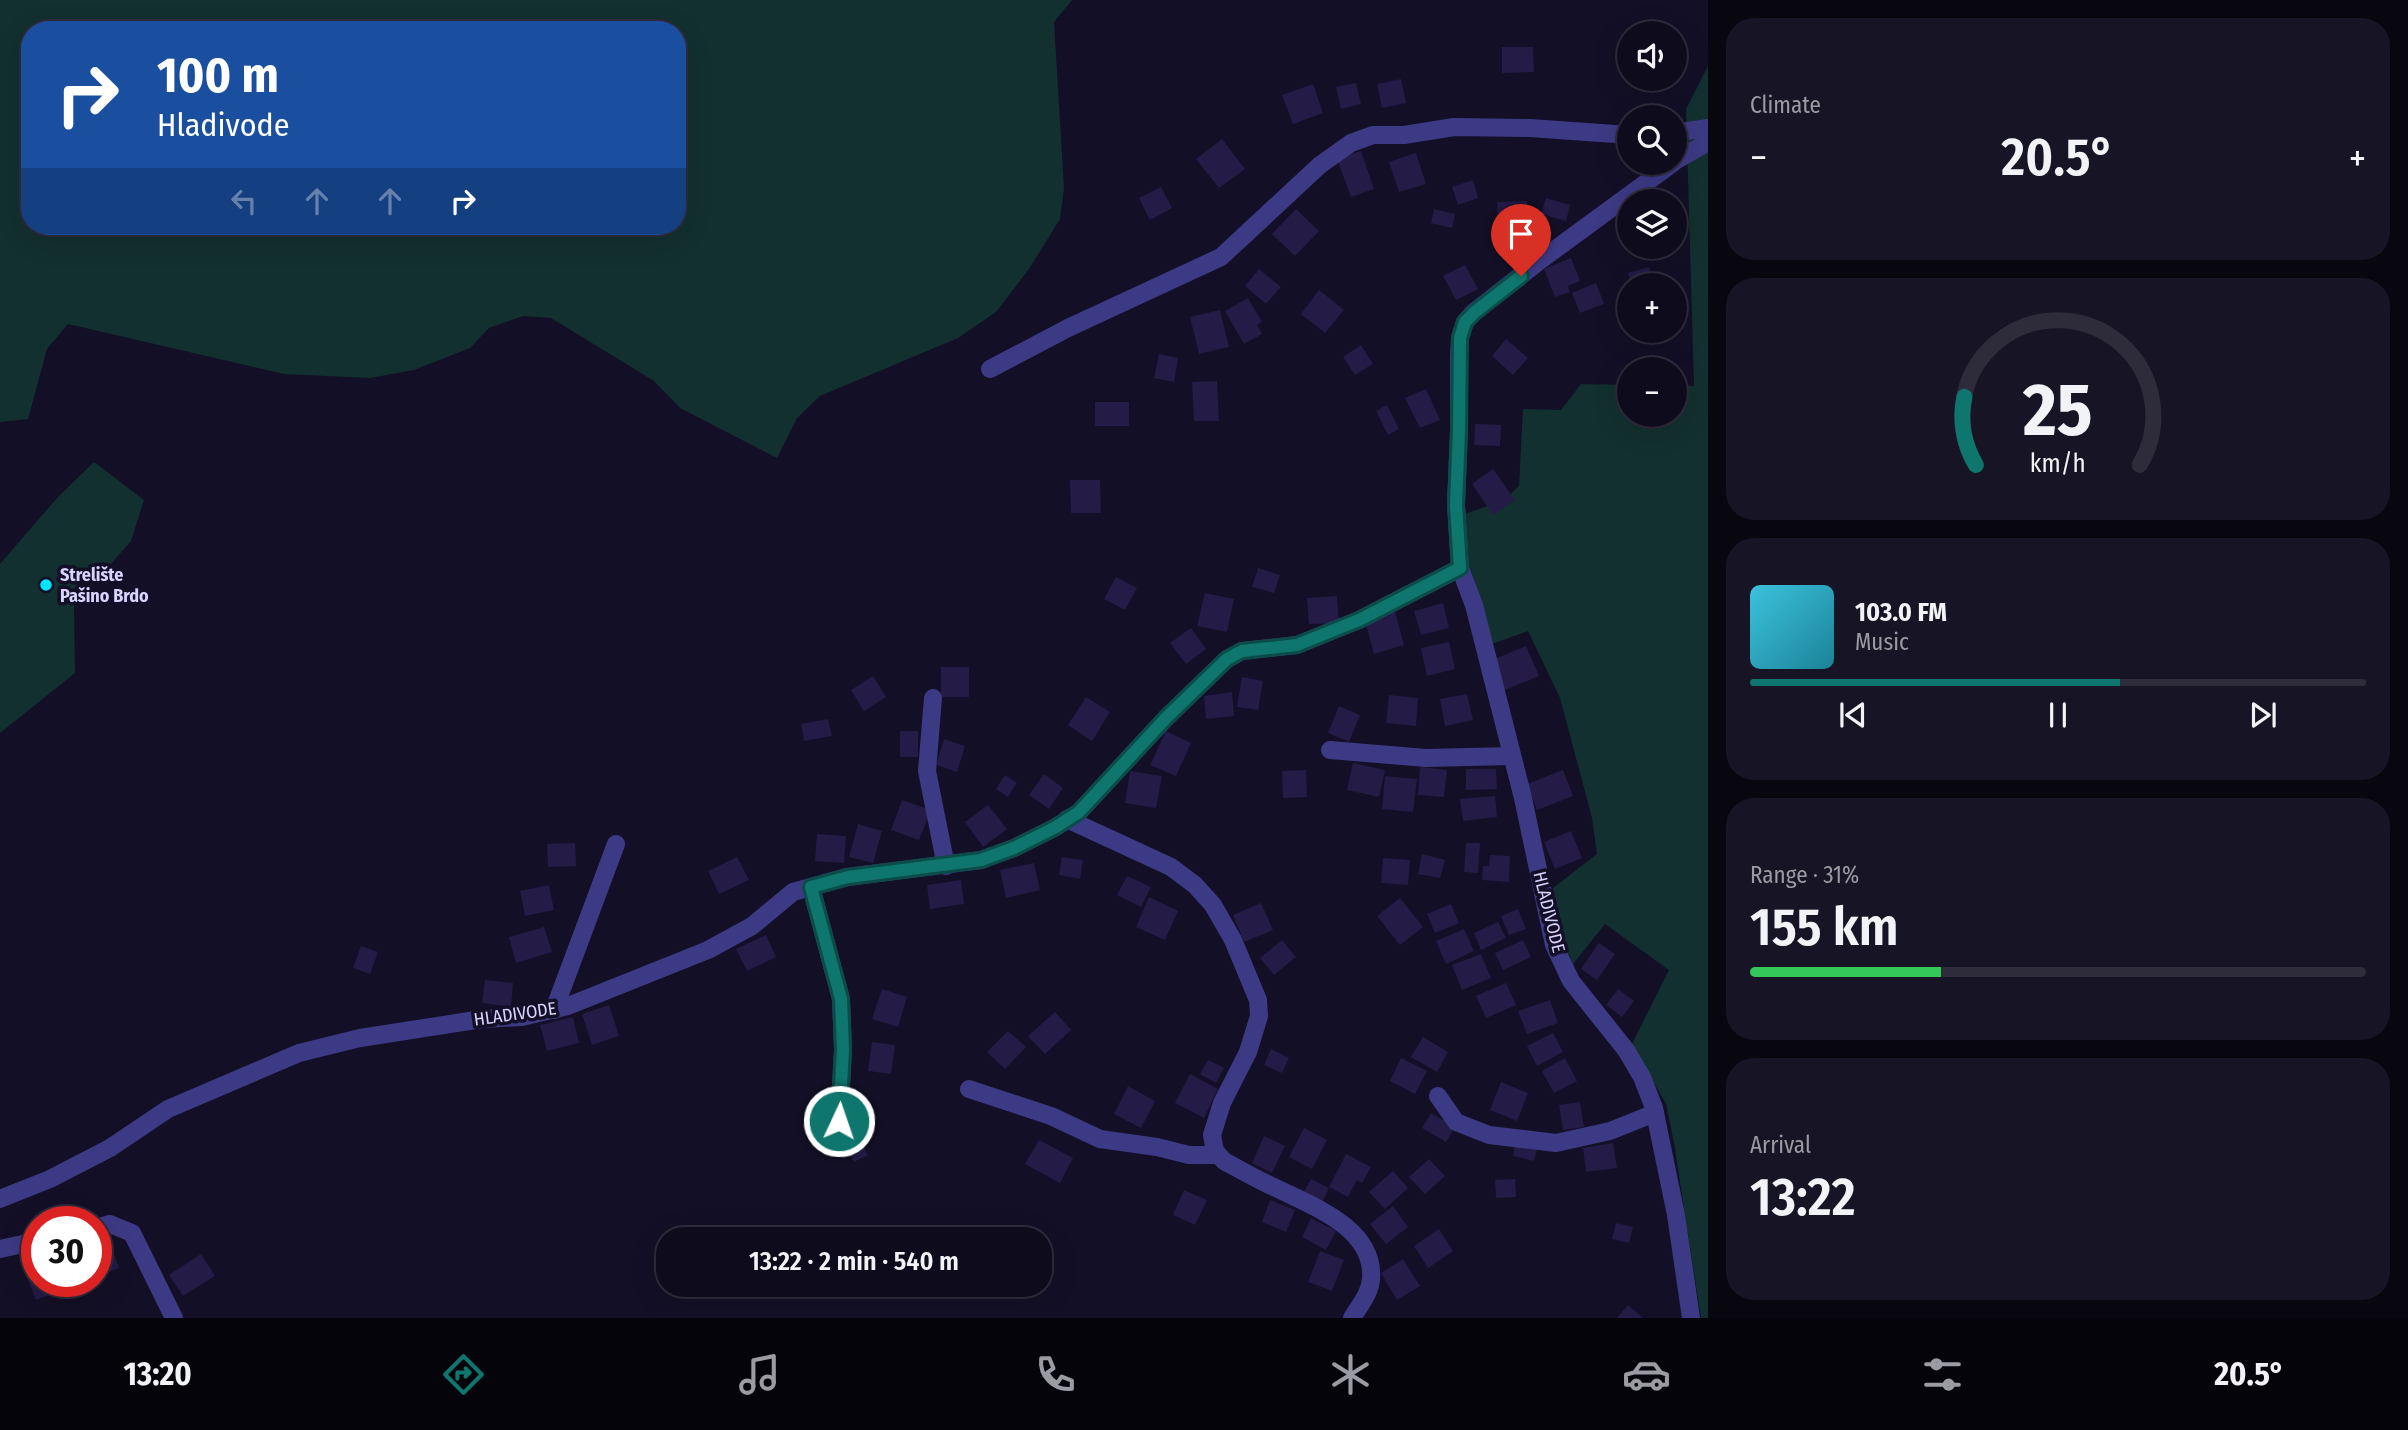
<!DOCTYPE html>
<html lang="en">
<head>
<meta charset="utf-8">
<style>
	body { margin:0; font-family:"Fira Sans Condensed",sans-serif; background:#171425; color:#f1f3f6; height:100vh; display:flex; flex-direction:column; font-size:26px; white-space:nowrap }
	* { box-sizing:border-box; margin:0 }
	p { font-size:23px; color:#9b9ba3 }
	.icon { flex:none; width:38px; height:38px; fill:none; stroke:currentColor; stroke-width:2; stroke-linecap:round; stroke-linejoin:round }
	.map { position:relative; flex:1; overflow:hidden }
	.details { display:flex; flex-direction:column; gap:18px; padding:18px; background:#08060f; width:700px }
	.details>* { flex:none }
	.top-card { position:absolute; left:21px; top:21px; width:665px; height:214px; border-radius:28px; box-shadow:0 7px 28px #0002,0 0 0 2px #2e2b3b; background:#1a4fa0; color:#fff; overflow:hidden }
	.buttons { position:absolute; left:1617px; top:21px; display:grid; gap:14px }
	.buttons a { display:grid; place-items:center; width:70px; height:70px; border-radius:50%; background:#0e0b1c; box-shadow:0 7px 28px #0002,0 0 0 2px #2e2b3b; font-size:35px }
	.speed { position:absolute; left:21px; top:1206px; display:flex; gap:14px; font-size:35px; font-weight:700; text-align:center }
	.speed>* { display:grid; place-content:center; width:91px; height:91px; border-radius:50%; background:#0e0b1c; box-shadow:0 7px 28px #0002,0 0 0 2px #2e2b3b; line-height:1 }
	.speed .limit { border:10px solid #d22; background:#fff; color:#111 }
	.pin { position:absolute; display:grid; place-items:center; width:60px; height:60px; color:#fff; margin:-72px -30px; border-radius:50% 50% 50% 0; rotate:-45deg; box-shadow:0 0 7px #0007 }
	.pin .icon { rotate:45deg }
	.me { position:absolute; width:77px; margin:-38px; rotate:3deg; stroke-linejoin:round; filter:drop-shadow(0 0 5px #0008) }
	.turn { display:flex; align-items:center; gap:24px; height:147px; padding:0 21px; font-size:32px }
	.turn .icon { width:91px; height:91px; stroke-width:2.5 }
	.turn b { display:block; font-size:49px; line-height:60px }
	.lanes { display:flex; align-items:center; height:66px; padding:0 21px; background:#0003; justify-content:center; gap:35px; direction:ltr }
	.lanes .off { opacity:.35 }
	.big { font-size:52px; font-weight:600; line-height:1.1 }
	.details .tile { flex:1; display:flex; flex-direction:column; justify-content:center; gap:10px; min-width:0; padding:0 24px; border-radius:28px; background:#171425 }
	.details .dial { align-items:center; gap:0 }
	.dial svg { height:182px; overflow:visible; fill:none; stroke:#2e2b3b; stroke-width:7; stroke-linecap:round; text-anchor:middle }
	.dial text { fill:#f1f3f6; stroke:none }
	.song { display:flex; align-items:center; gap:21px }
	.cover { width:84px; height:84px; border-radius:10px; background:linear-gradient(135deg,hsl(190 70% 55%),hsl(190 70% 35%)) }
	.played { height:7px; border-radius:4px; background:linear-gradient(90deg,#0f766e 60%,#2e2b3b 60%) }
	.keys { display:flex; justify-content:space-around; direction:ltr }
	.heat { display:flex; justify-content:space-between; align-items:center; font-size:38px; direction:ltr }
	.charge { height:10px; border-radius:5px; background:linear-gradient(90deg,#34c759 31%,#2e2b3b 0) }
	.trip { position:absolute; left:656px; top:1227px; width:396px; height:70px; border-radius:28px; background:#0e0b1c; box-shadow:0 7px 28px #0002,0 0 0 2px #2e2b3b; font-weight:600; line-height:70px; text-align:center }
	.tab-bar { display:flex; height:112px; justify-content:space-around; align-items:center; background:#06040b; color:#9b9ba3 }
	.tab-bar .icon { width:49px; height:49px }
	.tab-bar .active { color:#0f766e }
	.tab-bar b { font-size:32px; color:#f1f3f6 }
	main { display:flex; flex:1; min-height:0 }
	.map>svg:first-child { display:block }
	.green { fill:#12302f; fill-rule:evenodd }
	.building { fill:#241b47 }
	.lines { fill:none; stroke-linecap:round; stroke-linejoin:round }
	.minor { stroke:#3d3a85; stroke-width:18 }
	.route-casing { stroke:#0a4d48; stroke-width:18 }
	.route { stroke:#0f766e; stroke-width:12 }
	.poi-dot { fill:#00e5ff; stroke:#130f26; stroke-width:2.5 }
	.labels { text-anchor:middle; stroke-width:7; stroke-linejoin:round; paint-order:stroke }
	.poi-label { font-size:18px; font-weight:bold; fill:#d9d4ff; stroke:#130f26; text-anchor:start }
	.street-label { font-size:18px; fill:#d9d4ff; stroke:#130f26 }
</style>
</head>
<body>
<main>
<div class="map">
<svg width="1708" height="1318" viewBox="0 0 1708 1318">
	<rect width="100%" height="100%" fill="#130f26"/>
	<g class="green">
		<path d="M0 0H1072L1054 22 1064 188 1060 219 1029 269 996 312 958 338 820 396 797 418 777 458 680 408 654 381 551 318 523 316 489 328 470 348 414 370 370 378 284 374 68 324 47 349 28 419 0 422ZM30 30H677V226H30Z"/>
		<path d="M1708 66V1318H1701L1674 1143 1666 1104 1632 1044 1669 970 1605 924 1573 964 1562 938 1553 888 1597 854 1592 818 1560 698 1528 631 1492 644 1481 599 1468 562 1465 514 1504 500 1519 486 1523 409 1561 410 1581 384 1629 385V415H1675V386H1694L1686 109Z"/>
		<path d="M94 462 144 500 131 541 74 606 75 673 0 733V564L58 497Z"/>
	</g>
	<g class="building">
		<path d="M1502 47H1533L1534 72 1502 73Z"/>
		<path d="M1401 79 1406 103 1382 108 1377 84Z"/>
		<path d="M1356 83 1361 104 1341 109 1336 87Z"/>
		<path d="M1313 84 1323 113 1293 124 1282 95Z"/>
		<path d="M1222 139 1245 169 1219 188 1196 159Z"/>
		<path d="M1361 151 1374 189 1351 197 1337 159Z"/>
		<path d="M1416 153 1426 184 1399 192 1389 162Z"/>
		<path d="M1473 180 1478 198 1458 205 1452 187Z"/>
		<path d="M1161 187 1172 208 1150 220 1139 198Z"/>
		<path d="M1546 198 1570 205 1566 221 1541 214Z"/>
		<path d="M1527 201 1528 230 1498 231 1497 202Z"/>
		<path d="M1296 209 1319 231 1295 256 1272 234Z"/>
		<path d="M1434 209 1455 214 1452 228 1431 223Z"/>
		<path d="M1571 258 1580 281 1568 286 1570 292 1555 297 1544 269Z"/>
		<path d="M1465 265 1478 289 1456 300 1443 276Z"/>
		<path d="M1649 267 1654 285H1632L1628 273Z"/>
		<path d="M1259 269 1281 287 1266 304 1245 286Z"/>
		<path d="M1596 283 1604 304 1580 313 1572 293Z"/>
		<path d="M1319 290 1344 310 1325 333 1301 314Z"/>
		<path d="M1248 298 1262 322 1257 325 1262 334 1244 344 1225 311Z"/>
		<path d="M1220 310 1229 347 1199 354 1190 317Z"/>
		<path d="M1506 339 1528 358 1513 375 1492 356Z"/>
		<path d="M1361 345 1373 364 1355 375 1343 357Z"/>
		<path d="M1159 354 1178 358 1174 382 1154 378Z"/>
		<path d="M1217 381 1219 421H1194L1192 382Z"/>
		<path d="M1426 389 1440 420 1420 428 1405 398Z"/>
		<rect x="1095" y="402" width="34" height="24"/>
		<path d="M1387 405 1399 429 1388 435 1376 411Z"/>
		<path d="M1475 424 1501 425 1500 446 1474 445Z"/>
		<path d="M1493 469 1515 500 1493 515 1472 484Z"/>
		<path d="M1070 480H1100L1101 513H1071Z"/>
		<path d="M1258 568 1280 575 1274 593 1252 587Z"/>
		<path d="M1116 577 1137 588 1125 610 1104 599Z"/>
		<path d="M1205 593 1234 599 1227 632 1197 626Z"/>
		<path d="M1337 596 1339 623 1309 624 1307 598Z"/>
		<path d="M1443 603 1449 628 1421 635 1414 611Z"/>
		<path d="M1395 612 1404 645 1374 654 1365 621Z"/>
		<path d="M1191 628 1206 649 1186 664 1170 643Z"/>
		<path d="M1449 642 1455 669 1427 676 1421 648Z"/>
		<path d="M1526 646 1539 676 1505 690 1492 660Z"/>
		<rect x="941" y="667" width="28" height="30"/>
		<path d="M873 676 886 697 864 711 851 690Z"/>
		<path d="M1242 677 1263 681 1258 710 1237 707Z"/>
		<path d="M1232 692 1234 716 1206 719 1204 696Z"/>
		<path d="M1467 694 1473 720 1445 726 1440 699Z"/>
		<path d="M1389 695 1418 698 1416 726 1386 723Z"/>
		<path d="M1086 697 1110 712 1092 741 1068 725Z"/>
		<path d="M1339 706 1360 715 1349 742 1328 733Z"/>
		<path d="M828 719 832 736 804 741 801 724Z"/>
		<rect x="900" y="731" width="18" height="26"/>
		<path d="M1166 731 1191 743 1176 776 1150 765Z"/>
		<path d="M944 739 965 746 957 772 936 765Z"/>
		<path d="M1353 763 1385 770 1379 797 1347 790Z"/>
		<path d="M1420 767 1447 770 1444 797 1418 795Z"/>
		<path d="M1466 769H1496L1497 789 1466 790Z"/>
		<path d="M1306 770 1307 797 1283 798 1282 771Z"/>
		<path d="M1563 770 1573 796 1537 810 1527 784Z"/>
		<path d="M1130 771 1162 776 1156 808 1125 803Z"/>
		<path d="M1044 774 1063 788 1049 809 1029 795Z"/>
		<path d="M1005 775 1017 783 1008 797 996 789Z"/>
		<path d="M1385 776 1417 779 1413 812 1382 809Z"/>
		<path d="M1495 796 1497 817 1463 821 1460 799Z"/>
		<path d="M902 800 931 810 919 840 891 830Z"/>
		<path d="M988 805 1007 829 983 847 965 822Z"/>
		<path d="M858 824 882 831 873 863 849 857Z"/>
		<path d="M1571 831 1582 858 1555 869 1544 842Z"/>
		<path d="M817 834 846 836 844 863 815 861Z"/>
		<path d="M575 843 576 866 548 867 547 844Z"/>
		<path d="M1466 843H1480L1478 873 1464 872Z"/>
		<path d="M1422 854 1445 860 1440 878 1418 874Z"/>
		<path d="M1490 855 1510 856 1509 882 1482 880 1483 866H1489Z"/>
		<path d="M737 857 749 880 719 894 708 871Z"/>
		<path d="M1062 857 1083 860 1080 879 1059 875Z"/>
		<path d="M1383 858 1410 860 1408 885 1381 883Z"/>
		<path d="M1034 863 1040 890 1006 898 1000 870Z"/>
		<path d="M1127 876 1151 887 1141 907 1117 895Z"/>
		<path d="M961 880 964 904 930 909 927 885Z"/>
		<path d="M549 885 554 910 525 916 520 891Z"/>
		<path d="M1149 897 1178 911 1165 940 1136 927Z"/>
		<path d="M1400 898 1423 927 1400 945 1377 916Z"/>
		<path d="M1261 903 1273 930 1244 942 1233 915Z"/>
		<path d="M1451 904 1459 923 1435 933 1427 914Z"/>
		<path d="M1518 909 1526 929 1509 935 1501 916Z"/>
		<path d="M1498 922 1506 938 1481 950 1474 933Z"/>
		<path d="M544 927 552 952 516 963 509 937Z"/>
		<path d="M1464 929 1474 951 1446 964 1436 941Z"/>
		<path d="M766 935 776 957 747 971 736 949Z"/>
		<path d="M1282 940 1296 957 1274 975 1260 958Z"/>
		<path d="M1523 940 1531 957 1503 970 1495 953Z"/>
		<path d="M1599 943 1615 954 1597 980 1581 969Z"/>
		<path d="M361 946 378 952 370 974 353 968Z"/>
		<path d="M1481 954 1491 978 1462 990 1452 965Z"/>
		<path d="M485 980 513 983 511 1007 482 1003Z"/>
		<path d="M1506 983 1516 1005 1486 1018 1476 996Z"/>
		<path d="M882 989 907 997 898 1027 872 1019Z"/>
		<path d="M1618 989 1634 1001 1622 1017 1606 1005Z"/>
		<path d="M1550 1000 1558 1023 1527 1034 1518 1011Z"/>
		<path d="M609 1005 619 1036 592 1045 582 1014Z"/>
		<path d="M1055 1012 1071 1030 1045 1054 1028 1036Z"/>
		<path d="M573 1017 579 1043 547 1051 540 1025Z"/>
		<path d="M1008 1031 1026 1047 1005 1069 987 1052Z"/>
		<path d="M1553 1033 1563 1052 1537 1066 1527 1046Z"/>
		<path d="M1423 1037 1448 1052 1437 1072 1411 1057Z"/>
		<path d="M872 1042 895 1045 891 1074 868 1071Z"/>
		<path d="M1271 1049 1289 1058 1282 1073 1264 1065Z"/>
		<path d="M1401 1058 1427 1071 1415 1094 1390 1081Z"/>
		<path d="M1565 1058 1577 1081 1554 1093 1542 1071Z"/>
		<path d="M1208 1060 1224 1068 1216 1083 1200 1074Z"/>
		<path d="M1190 1074 1218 1089 1204 1118 1175 1103Z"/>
		<path d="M1501 1082 1528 1093 1517 1121 1490 1110Z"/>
		<path d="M1128 1086 1155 1101 1141 1128 1114 1114Z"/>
		<path d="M1580 1102 1584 1127 1563 1130 1559 1105Z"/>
		<path d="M1431 1113 1455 1127 1446 1142 1422 1128Z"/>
		<path d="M1304 1128 1327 1140 1312 1169 1289 1157Z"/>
		<path d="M1264 1136 1285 1146 1272 1173 1252 1163Z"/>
		<path d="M1039 1140 1073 1158 1060 1183 1025 1164Z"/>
		<path d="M861 1142 868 1155 854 1162 847 1149Z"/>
		<path d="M1613 1143 1617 1168 1586 1172 1583 1148Z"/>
		<path d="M1515 1145 1537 1149 1534 1161 1513 1156Z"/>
		<path d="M1346 1154 1371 1167 1362 1183 1357 1180 1348 1197 1329 1187Z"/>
		<path d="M1429 1159 1445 1176 1425 1194 1409 1177Z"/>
		<path d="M1393 1171 1408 1188 1385 1209 1369 1192Z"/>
		<path d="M1311 1179 1329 1188 1321 1205 1302 1195Z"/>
		<path d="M1515 1179 1516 1197 1496 1198 1495 1180Z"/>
		<path d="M1184 1190 1207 1200 1195 1225 1173 1215Z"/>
		<path d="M1270 1200 1295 1210 1286 1232 1262 1222Z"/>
		<path d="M1393 1206 1408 1227 1386 1244 1370 1224Z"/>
		<path d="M1311 1218 1336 1231 1326 1250 1302 1237Z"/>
		<path d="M1616 1223 1633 1227 1629 1243 1612 1239Z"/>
		<path d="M1439 1229 1453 1251 1428 1268 1414 1246Z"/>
		<path d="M109 1241 119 1268 98 1276 96 1245Z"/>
		<path d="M1320 1251 1344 1260 1332 1291 1308 1282Z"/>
		<path d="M201 1254 215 1276 183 1296 169 1275Z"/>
		<path d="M1403 1259 1420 1286 1397 1300 1381 1273Z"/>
		<path d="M37 1268V1281H66L69 1287 36 1300 25 1273Z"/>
		<path d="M1628 1305 1643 1318H1617Z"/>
	</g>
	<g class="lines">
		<g class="minor">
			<path d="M1675 133 1708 128"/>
			<path d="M1675 161 1708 142"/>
			<path d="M990 369 1068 328 1221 257 1320 165 1351 143 1373 135H1404L1454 127 1530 128 1629 135"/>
			<path d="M1460 568 1456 505 1459 430V356L1460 338 1465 322 1474 312 1542 259 1673 163"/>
			<path d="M933 698 927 771 946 866"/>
			<path d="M1330 750 1426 758 1511 756"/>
			<path d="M1067 819 1171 867 1195 885 1213 905 1233 940 1258 1000 1259 1016 1248 1052 1222 1103 1212 1135 1215 1151 1224 1161C1241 1170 1258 1180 1276 1188 1312 1206 1375 1228 1371 1279 1370 1294 1359 1306 1352 1318"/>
			<path d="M811 887 841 999 843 1049 838 1145"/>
			<path d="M554 1010 616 844"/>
			<path d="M969 1089 1051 1116 1100 1139 1157 1147 1189 1155H1218"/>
			<path d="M1438 1096 1456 1122 1489 1135 1556 1143 1610 1131 1655 1113"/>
			<path d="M0 1199 50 1179 110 1148 168 1109 299 1053 360 1038 482 1019 522 1017 568 1006 708 950 752 926 793 892 847 877 981 860 1014 848 1056 827 1079 812 1166 718 1227 659 1242 651 1297 645 1359 620 1460 568 1474 605 1523 798 1554 945 1571 981 1626 1050 1642 1077 1654 1108 1676 1215 1691 1318"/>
			<path d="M96 1228 110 1224 132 1233 174 1318"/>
			<path d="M0 1249 37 1241"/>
		</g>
	</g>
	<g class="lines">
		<defs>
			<path id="route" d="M839 1121 843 1049 841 999 811 887 848 877 981 860 1014 848 1056 827 1079 812 1166 718 1227 659 1242 651 1297 645 1359 620 1460 568 1456 505 1459 430 1460 338 1465 322 1475 312 1521 276"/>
		</defs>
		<use href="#route" class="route-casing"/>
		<use href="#route" class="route"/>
	</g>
	<circle class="poi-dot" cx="46" cy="585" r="7"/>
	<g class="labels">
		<g class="poi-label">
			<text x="60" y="581">Strelište<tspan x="60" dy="21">Pašino Brdo</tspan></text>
		</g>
		<g class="street-label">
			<text transform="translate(1549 912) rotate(76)" y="6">HLADIVODE</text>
			<text transform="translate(515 1014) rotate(-8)" y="6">HLADIVODE</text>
		</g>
	</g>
</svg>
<div class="buttons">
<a><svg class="icon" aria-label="sound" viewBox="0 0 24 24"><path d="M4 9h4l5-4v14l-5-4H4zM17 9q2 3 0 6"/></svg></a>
<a><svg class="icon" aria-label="search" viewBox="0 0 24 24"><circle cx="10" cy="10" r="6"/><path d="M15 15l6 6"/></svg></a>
<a><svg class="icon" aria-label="layers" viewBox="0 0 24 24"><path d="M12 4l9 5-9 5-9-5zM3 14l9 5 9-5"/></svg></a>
<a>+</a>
<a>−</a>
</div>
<div class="speed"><div class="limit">30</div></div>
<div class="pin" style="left:1521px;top:276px;background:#d93025"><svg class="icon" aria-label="arrive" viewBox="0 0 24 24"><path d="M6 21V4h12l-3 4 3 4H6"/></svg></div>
<svg class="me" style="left:839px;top:1121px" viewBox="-20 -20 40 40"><circle r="17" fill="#0f766e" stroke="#fff" stroke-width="3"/><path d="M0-11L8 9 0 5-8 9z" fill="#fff"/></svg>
<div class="trip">13:22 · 2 min · 540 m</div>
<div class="top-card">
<div class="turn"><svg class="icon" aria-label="right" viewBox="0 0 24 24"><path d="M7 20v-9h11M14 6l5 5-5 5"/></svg><div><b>100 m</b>Hladivode</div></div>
<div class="lanes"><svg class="icon off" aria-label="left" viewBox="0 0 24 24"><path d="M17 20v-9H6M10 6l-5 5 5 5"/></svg><svg class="icon off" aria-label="ahead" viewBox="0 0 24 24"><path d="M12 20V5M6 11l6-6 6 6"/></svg><svg class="icon off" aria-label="ahead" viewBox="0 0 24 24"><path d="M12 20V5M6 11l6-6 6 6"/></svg><svg class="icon" aria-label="right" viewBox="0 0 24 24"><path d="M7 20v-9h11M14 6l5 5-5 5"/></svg></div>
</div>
</div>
<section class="details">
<div class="tile"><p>Climate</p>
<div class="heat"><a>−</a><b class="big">20.5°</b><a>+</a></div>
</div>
<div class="tile dial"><svg viewBox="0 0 100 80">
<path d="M14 69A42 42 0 1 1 86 69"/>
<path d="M14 69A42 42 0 0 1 9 39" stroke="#0f766e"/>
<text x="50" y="56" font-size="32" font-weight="700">25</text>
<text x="50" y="72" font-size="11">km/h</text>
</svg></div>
<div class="tile">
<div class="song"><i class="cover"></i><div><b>103.0 FM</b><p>Music</p></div></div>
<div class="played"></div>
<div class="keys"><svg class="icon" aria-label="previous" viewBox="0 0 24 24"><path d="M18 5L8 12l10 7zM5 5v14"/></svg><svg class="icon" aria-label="pause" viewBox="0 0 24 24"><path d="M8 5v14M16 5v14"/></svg><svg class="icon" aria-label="next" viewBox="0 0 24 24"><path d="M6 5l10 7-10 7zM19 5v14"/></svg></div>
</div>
<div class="tile"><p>Range · 31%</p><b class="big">155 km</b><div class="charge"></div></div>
<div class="tile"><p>Arrival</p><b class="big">13:22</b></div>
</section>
</main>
<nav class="tab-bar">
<b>13:20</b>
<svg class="icon active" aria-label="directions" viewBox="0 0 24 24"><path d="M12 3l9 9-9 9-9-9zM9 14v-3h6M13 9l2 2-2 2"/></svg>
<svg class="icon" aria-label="music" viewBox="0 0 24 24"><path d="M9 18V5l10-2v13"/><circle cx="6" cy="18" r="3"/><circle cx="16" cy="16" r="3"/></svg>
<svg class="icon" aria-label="phone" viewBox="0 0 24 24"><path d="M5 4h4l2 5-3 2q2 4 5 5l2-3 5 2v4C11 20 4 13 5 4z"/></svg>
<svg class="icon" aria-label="climate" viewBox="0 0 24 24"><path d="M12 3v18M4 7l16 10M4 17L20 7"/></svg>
<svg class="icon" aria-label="car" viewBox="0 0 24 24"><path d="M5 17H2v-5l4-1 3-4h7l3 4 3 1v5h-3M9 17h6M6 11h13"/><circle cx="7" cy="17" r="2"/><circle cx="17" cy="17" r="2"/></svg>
<svg class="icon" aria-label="filters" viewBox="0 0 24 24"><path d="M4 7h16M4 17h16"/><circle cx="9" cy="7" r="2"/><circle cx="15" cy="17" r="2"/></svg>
<b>20.5°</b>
</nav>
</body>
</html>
